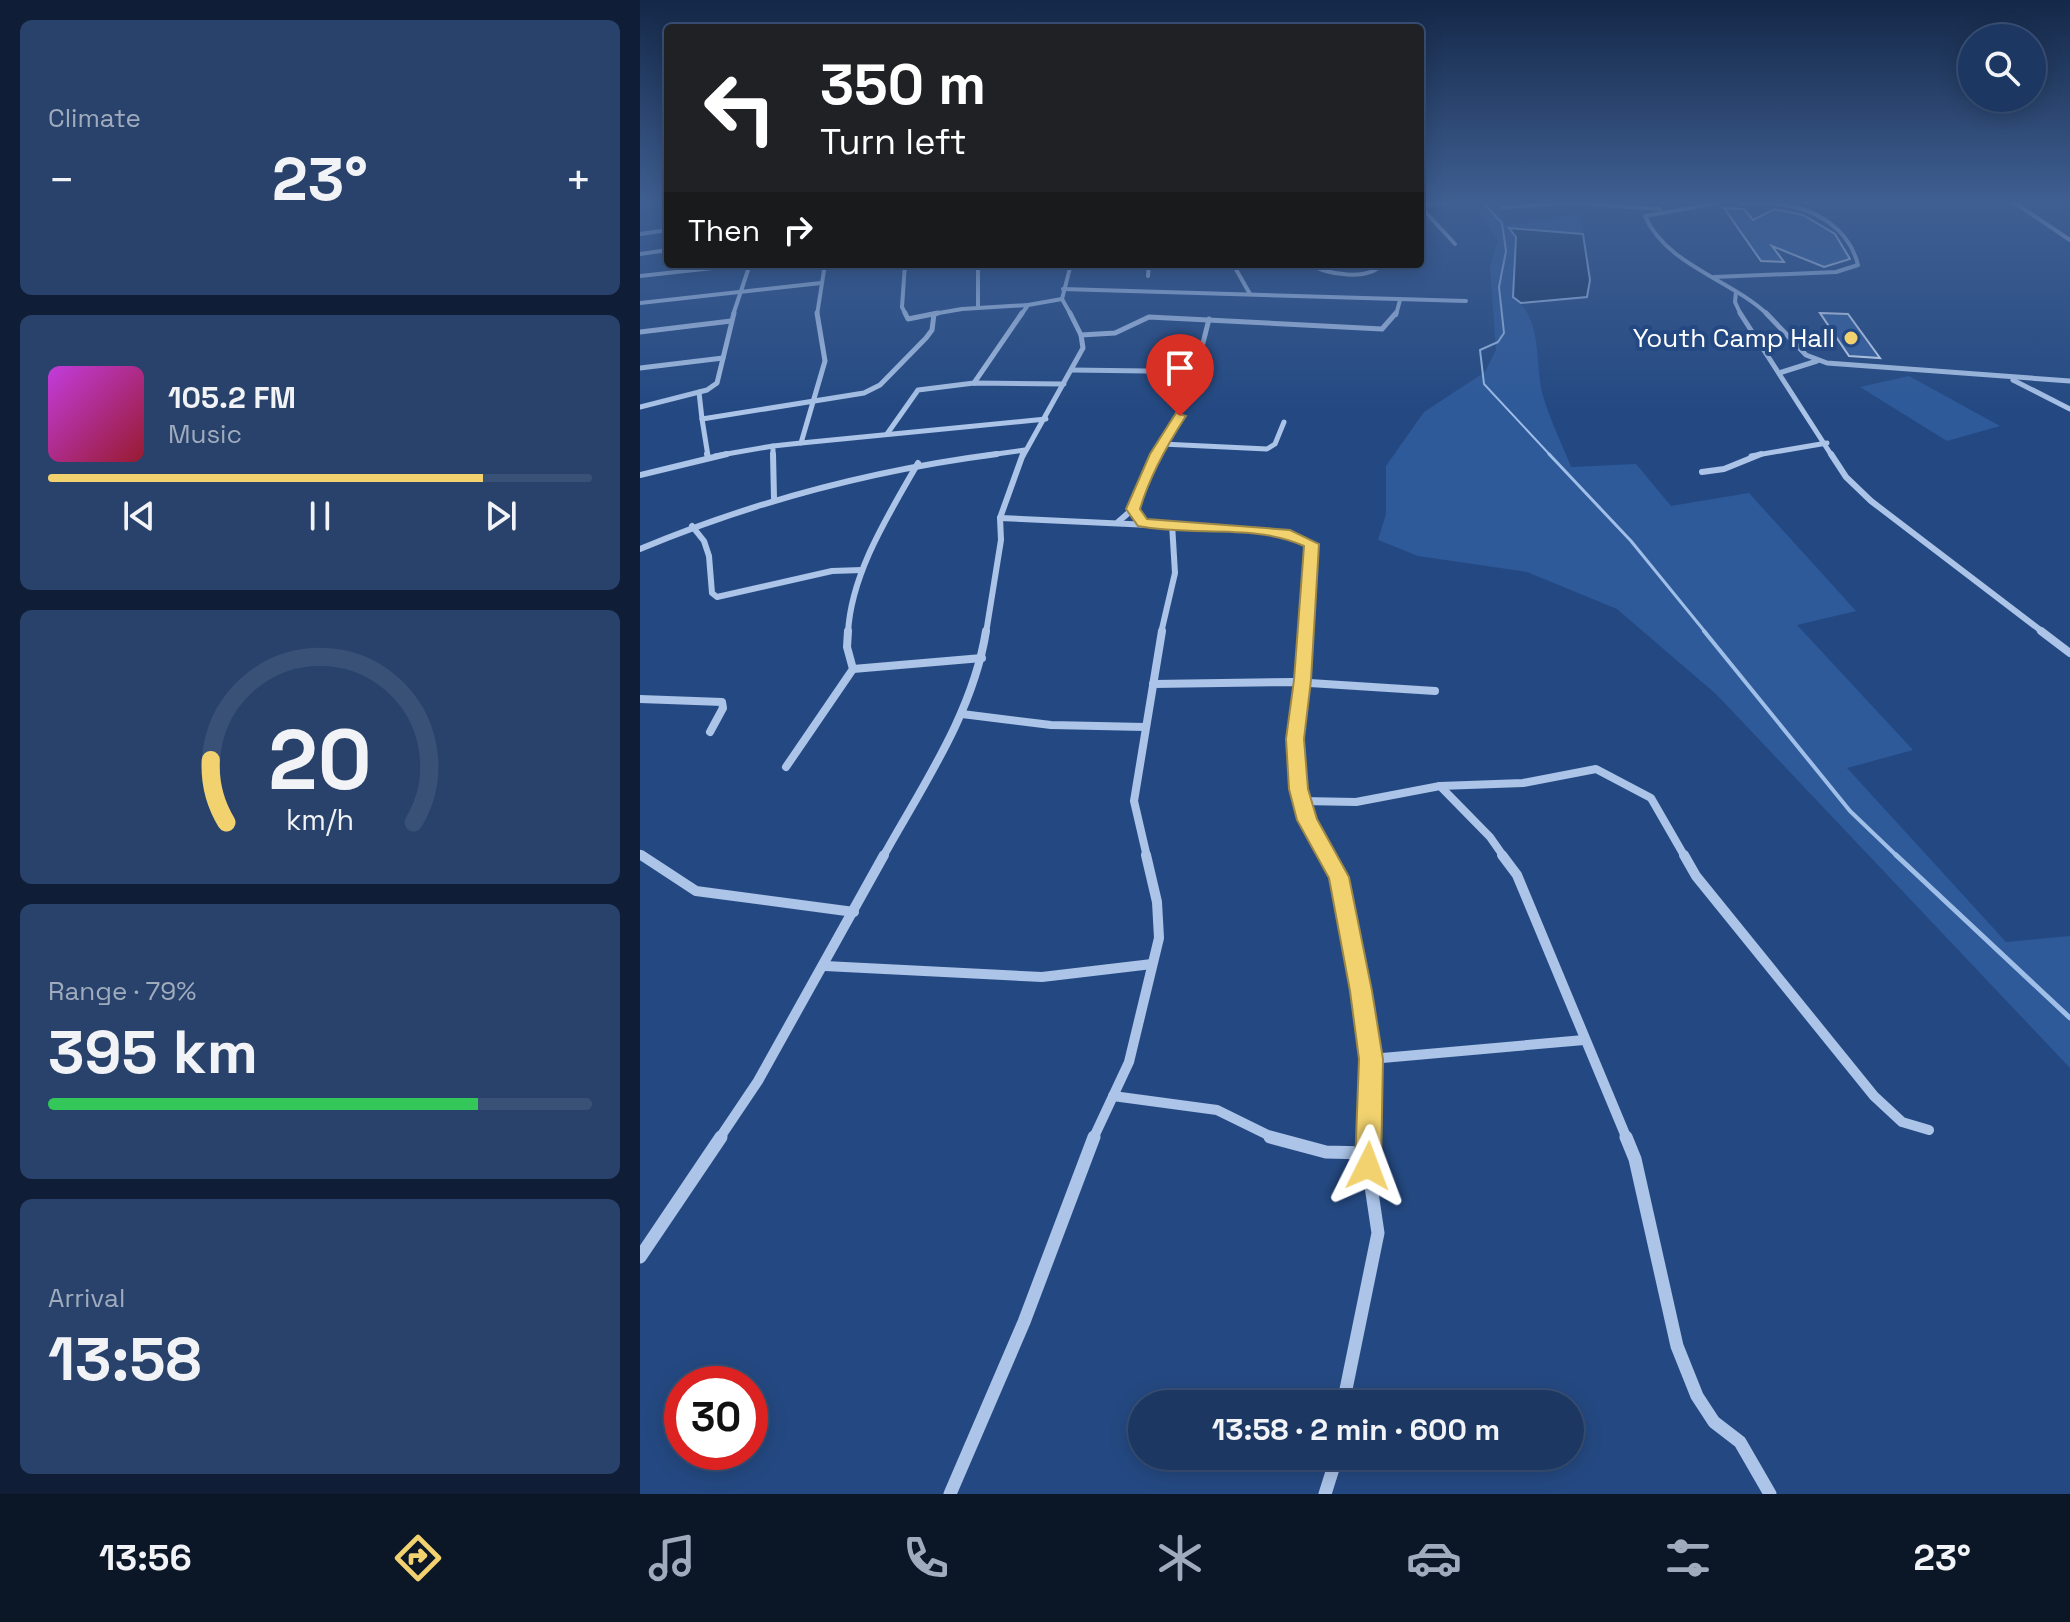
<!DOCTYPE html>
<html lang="en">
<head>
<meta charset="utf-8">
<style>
	body { margin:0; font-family:"Space Grotesk",sans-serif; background:#28426b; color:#f1f3f6; height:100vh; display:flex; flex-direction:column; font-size:30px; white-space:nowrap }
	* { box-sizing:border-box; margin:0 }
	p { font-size:26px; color:#a0acbe }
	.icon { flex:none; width:44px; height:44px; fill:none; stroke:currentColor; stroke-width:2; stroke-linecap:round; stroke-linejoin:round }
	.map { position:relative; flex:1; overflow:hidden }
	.drawer { display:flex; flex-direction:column; gap:20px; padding:20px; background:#0f1e36; width:640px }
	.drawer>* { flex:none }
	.guide { position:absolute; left:24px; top:24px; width:760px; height:244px; border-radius:8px; box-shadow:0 4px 20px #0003,0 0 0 2px #395177; background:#202124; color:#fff; overflow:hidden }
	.fabs { position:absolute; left:1318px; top:24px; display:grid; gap:16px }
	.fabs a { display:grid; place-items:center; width:88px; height:88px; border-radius:50%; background:#1b3762; box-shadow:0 4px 20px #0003,0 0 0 2px #395177; font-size:40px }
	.speed { position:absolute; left:24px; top:1366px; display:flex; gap:16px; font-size:40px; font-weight:700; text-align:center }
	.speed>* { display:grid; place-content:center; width:104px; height:104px; border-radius:50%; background:#1b3762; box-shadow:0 4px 20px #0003,0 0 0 2px #395177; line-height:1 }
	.speed .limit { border:12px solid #d22; background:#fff; color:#111 }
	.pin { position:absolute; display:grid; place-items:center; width:68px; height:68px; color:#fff; margin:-82px -34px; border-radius:50% 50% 50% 0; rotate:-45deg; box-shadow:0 0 8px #0007 }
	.pin .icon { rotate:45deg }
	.me { position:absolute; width:88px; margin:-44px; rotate:3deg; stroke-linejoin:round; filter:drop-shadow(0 0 6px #0008) }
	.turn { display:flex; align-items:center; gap:28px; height:168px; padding:0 24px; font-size:36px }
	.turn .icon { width:104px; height:104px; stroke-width:2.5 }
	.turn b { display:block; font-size:56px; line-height:68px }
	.then { display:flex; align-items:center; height:76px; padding:0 24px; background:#0003; gap:16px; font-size:30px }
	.big { font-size:60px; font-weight:700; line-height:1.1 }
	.drawer .card { flex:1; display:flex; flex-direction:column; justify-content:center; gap:12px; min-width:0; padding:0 28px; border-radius:12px; background:#28426b }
	.drawer .dial { align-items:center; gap:0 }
	.dial svg { height:208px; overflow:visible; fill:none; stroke:#395177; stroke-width:7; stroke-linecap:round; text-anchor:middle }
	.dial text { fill:#f1f3f6; stroke:none }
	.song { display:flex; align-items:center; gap:24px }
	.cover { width:96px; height:96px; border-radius:12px; background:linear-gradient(135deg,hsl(290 70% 55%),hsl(350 70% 35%)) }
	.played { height:8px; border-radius:4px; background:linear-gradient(90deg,#f2d26f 80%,#395177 80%) }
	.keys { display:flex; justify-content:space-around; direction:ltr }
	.heat { display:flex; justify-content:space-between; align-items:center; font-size:44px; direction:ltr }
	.charge { height:12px; border-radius:6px; background:linear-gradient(90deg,#34c759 79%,#395177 0) }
	.trip { position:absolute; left:488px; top:1390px; width:456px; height:80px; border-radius:40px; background:#1b3762; box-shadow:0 4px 20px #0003,0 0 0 2px #395177; font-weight:700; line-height:80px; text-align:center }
	.menu { display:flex; height:128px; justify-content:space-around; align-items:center; background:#0b1627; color:#a0acbe }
	.menu .icon { width:56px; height:56px }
	.menu .selected { color:#f2d26f }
	.menu b { font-size:36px; color:#f1f3f6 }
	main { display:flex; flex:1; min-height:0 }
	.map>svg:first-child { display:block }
	.green { fill:#2e5a9a }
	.water { fill:#193562; stroke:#9fbee8; stroke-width:2 }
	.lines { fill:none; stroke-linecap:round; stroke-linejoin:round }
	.stream-far3 { stroke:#9fbee8; stroke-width:2 }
	.stream-far2 { stroke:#9fbee8; stroke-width:3 }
	.stream-far1 { stroke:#9fbee8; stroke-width:4 }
	.stream { stroke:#9fbee8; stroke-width:5 }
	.building { fill:#345f9f; stroke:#cfdff6; stroke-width:2 }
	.minor-far5 { stroke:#abc4e8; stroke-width:4 }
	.minor-far4 { stroke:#abc4e8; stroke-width:5 }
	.minor-far3 { stroke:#abc4e8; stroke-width:6 }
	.minor-far2 { stroke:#abc4e8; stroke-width:8 }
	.minor-far1 { stroke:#abc4e8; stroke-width:10 }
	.minor { stroke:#abc4e8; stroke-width:13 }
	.route { fill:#f2d26f; stroke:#9d8848; stroke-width:2 }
	.poi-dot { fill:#f2d26f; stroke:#244982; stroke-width:3 }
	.labels { text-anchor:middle; stroke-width:8; stroke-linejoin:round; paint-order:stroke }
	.far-poi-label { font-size:26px; fill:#fff; stroke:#244982; text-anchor:end }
</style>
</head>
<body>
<main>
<section class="drawer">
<div class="card"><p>Climate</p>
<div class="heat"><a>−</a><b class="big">23°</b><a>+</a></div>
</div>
<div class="card">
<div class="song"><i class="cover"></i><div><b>105.2 FM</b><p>Music</p></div></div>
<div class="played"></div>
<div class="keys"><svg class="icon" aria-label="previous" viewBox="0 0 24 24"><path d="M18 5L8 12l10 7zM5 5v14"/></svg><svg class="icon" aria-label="pause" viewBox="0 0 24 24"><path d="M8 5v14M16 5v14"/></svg><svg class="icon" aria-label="next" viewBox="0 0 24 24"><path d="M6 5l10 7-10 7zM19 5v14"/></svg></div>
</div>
<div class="card dial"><svg viewBox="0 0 100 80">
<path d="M14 69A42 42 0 1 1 86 69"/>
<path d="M14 69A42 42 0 0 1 8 45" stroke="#f2d26f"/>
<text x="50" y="56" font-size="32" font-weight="700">20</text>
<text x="50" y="72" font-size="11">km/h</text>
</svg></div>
<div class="card"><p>Range · 79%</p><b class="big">395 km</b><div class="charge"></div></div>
<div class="card"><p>Arrival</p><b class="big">13:58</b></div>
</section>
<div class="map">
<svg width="1430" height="1494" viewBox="0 0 1430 1494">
	<rect width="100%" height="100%" fill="#244982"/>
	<g class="green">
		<path d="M832 203H850L867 225 938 215 943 234 870 229 876 237 873 297C904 320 894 364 903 396 910 420 922 444 931 467L996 464 1031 506 1109 493 1216 611 1157 625 1273 750 1207 768 1366 942 1430 936V1068L1076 694 977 609 887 572 778 556 738 540 746 514V466L784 412 845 372 856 350 850 266 858 240Z"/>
		<path d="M1269 376 1360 426 1307 441 1220 387Z"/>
	</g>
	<path class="water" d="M869 228 943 234 950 280 947 297 881 303 873 297 876 237Z"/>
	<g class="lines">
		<path class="stream-far3" d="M843 203 862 223 866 251 859 287 864 333 858 342 840 350 844 384 911 456"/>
		<path class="stream-far2" d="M909 454 991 541 1066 633"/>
		<path class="stream-far1" d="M1064 631 1210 811 1258 857"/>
		<path class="stream" d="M1256 855 1430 1018"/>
	</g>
	<g class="building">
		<path d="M1084 208 1104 209 1113 220 1134 209 1163 215 1195 234 1210 259 1184 267 1132 246 1144 262 1121 261Z"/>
		<path d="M1180 313 1208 314 1240 358 1209 356Z"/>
	</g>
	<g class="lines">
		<g class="minor-far5">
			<path d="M1078 203 1005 216C1026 265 1092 280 1128 315"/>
			<path d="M1375 203 1430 240"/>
			<path d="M780 206 815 244"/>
			<path d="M781 206 804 203"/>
			<path d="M862 207 933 203 1020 209"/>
			<path d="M0 234 28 230"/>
			<path d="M0 254 28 250"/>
			<path d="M265 264 262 307 266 315"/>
			<path d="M593 264 610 294"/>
			<path d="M670 264C687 275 729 281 742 264"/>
			<path d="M0 276 109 264"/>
			<path d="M508 276 509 264"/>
			<path d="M1074 277 1196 272 1218 265C1209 228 1175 208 1138 204 1125 203 1113 205 1100 203"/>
			<path d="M423 289 826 301"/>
			<path d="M1096 292 1095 302 1101 315"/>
			<path d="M0 303 181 283"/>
			<path d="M338 308V269L351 264"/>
			<path d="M93 315 110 264"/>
			<path d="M177 315 185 264"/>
			<path d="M287 315 322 309 388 305"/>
			<path d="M381 315 388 305 422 299"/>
			<path d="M431 315 422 299 431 264"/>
			<path d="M756 315 760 300"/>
		</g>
		<g class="minor-far4">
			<path d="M265 313 268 319 298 313"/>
			<path d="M1100 313 1192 456"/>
			<path d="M1126 313 1166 355 1187 363 1430 381"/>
			<path d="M0 332 91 321"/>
			<path d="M441 335 475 333 509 317 742 329 756 313"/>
			<path d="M0 368 83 358"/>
			<path d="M432 370 507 371 555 377"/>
			<path d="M1139 373 1177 361"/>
			<path d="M1373 380 1430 409"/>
			<path d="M334 383 382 313"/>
			<path d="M59 392 62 419 224 393 240 385 286 338 292 330 294 314"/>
			<path d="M0 407 67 390 77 383 94 313"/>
			<path d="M62 419 68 456"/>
			<path d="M247 434 278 390 334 383 424 384"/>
			<path d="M161 443 406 419"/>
			<path d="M522 444 627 449 635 444 644 422"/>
			<path d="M75 456 133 446"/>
			<path d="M133 456V446L161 443 185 361 177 313"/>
			<path d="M342 456 385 450"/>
			<path d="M383 456 443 348 441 335 430 313"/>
			<path d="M515 456C543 411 557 370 569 319"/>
			<path d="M1111 456 1187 443"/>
		</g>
		<g class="minor-far3">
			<path d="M67 454 68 457"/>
			<path d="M133 454 134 498"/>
			<path d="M1191 454 1206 477 1231 501 1404 633"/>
			<path d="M1062 472 1084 469 1121 454"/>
			<path d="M0 475 87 454"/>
			<path d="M360 518 617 530 650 535 672 544 666 633"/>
			<path d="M478 522 493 509 517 454"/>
			<path d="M52 526 64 541 69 556 72 593 77 597 192 571 222 570"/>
			<path d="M0 549C115 501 233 470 357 454"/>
			<path d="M208 633C211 573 249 514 278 463"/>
			<path d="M346 633 361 540 360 518 383 454"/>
			<path d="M521 633 535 573 532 524"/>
		</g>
		<g class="minor-far2">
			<path d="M666 631C662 693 645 758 666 818 671 831 681 844 688 857"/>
			<path d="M1401 631 1430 653"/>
			<path d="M213 669 342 658"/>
			<path d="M513 684 654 682 795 691"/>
			<path d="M0 699 82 702 83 708 70 732"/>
			<path d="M322 714 411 725 505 727"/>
			<path d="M146 767 213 669 207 647 208 631"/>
			<path d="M800 786 883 783 956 769 1011 798 1045 857"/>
			<path d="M662 801 716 802 800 786 850 837 864 857"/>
			<path d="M0 854 4 857"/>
			<path d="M243 857C283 785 333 713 346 631"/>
			<path d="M507 857 494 801 522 631"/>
		</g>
		<g class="minor-far1">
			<path d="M1 855 56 891 214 912"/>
			<path d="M686 855 699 877 721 991 731 1059 729 1139"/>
			<path d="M862 855 877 875 987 1139"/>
			<path d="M1044 855 1056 876 1234 1096 1262 1122 1289 1130"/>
			<path d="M185 966 402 977 512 964"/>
			<path d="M731 1059 944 1040"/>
			<path d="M473 1096 577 1110 636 1139"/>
			<path d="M79 1139 118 1081 244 855"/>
			<path d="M453 1139 489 1062 519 938 517 902 506 855"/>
		</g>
		<g class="minor">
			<path d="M630 1137 686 1152 727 1153"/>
			<path d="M986 1137 995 1159 1037 1346 1057 1396 1074 1422 1100 1442 1130 1494"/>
			<path d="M0 1257 81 1137"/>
			<path d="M703 1404 738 1233 728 1166 729 1137"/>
			<path d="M310 1494 384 1322 454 1137"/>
			<path d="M685 1494 697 1456"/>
		</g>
	</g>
	<linearGradient id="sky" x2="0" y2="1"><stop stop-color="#142848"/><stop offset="0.49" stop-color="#3f5f92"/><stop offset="1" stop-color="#3f5f92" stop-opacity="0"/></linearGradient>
	<rect width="1430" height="412" fill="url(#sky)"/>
	<path class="route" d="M536 413 546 416C527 445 510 475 500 509L507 519 650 530 679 544 671 680 664 739 668 789 677 819 709 877 732 991 743 1059 741 1166 737 1175 728 1179 718 1175 715 1166 719 1059 710 991 689 878 657 820 649 789 646 739 654 680 664 546C613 523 553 537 498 526L486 509 510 454Z"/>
	<circle class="poi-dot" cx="1211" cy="338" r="8"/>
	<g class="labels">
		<g class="far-poi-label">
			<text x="1195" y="347">Youth Camp Hall</text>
		</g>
	</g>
</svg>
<div class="fabs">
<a><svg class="icon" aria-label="search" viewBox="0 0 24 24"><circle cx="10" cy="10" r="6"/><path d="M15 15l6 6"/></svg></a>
</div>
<div class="speed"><div class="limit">30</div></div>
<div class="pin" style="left:540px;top:416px;background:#d93025"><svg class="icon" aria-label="arrive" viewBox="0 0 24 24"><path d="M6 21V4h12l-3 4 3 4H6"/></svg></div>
<svg class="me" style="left:728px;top:1166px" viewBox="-20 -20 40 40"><path d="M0-17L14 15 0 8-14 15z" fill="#f2d26f" stroke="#fff" stroke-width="4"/></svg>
<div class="trip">13:58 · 2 min · 600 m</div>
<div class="guide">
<div class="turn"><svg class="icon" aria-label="left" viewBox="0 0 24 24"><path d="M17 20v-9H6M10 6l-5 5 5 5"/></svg><div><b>350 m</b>Turn left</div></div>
<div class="then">Then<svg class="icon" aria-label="right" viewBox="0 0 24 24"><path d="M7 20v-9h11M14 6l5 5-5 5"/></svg></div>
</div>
</div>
</main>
<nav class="menu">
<b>13:56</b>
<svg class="icon selected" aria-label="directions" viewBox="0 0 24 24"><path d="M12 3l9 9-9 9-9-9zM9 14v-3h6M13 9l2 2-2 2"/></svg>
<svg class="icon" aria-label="music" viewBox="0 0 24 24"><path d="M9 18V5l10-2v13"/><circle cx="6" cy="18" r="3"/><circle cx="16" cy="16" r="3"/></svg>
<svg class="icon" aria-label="phone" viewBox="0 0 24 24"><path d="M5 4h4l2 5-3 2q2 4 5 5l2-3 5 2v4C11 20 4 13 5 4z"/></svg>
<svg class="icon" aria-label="climate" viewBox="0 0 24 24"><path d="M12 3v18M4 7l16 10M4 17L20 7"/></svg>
<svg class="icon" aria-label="car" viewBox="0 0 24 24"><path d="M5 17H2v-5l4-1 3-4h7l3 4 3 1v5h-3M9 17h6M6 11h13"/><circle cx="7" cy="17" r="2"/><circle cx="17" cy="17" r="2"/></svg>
<svg class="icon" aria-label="filters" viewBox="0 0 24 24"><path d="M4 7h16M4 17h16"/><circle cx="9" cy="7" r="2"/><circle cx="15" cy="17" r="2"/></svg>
<b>23°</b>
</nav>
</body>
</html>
